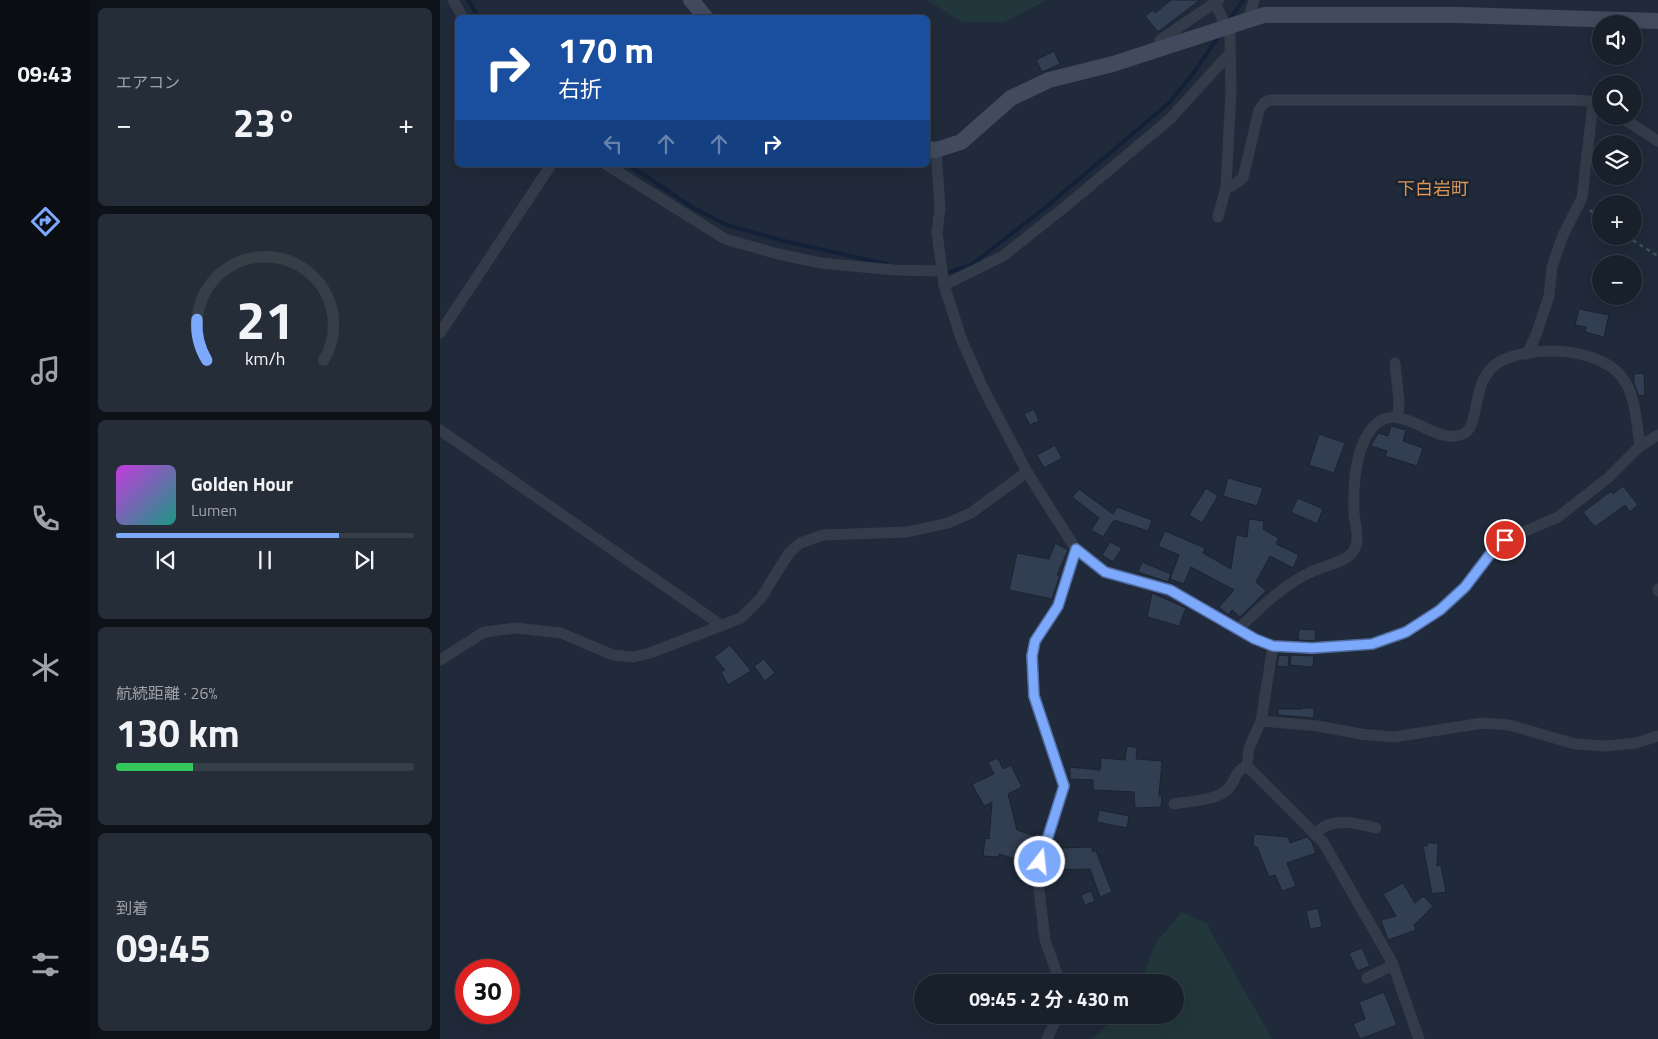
<!DOCTYPE html>
<html lang="ja">
<head>
<meta charset="utf-8">
<style>
	body { margin:0; font-family:"Titillium Web","Noto Sans JP",sans-serif; background:#252d38; color:#f1f3f6; height:100vh; display:flex; flex-direction:column; font-size:19px; white-space:nowrap }
	* { box-sizing:border-box; margin:0 }
	p { font-size:16px; color:#9fa3a9 }
	.icon { flex:none; width:28px; height:28px; fill:none; stroke:currentColor; stroke-width:2; stroke-linecap:round; stroke-linejoin:round }
	.map { position:relative; flex:1; overflow:hidden }
	.sheet { display:flex; flex-direction:column; gap:8px; padding:8px; background:#0d1218; width:350px }
	.sheet>* { flex:none }
	.guide { position:absolute; left:15px; top:15px; width:475px; height:152px; border-radius:8px; box-shadow:0 5px 20px #0002,0 0 0 1px #363e48; background:#1a4fa0; color:#fff; overflow:hidden }
	.fabs { position:absolute; left:1152px; top:15px; display:grid; gap:10px }
	.fabs a { display:grid; place-items:center; width:50px; height:50px; border-radius:50%; background:#18202c; box-shadow:0 5px 20px #0002,0 0 0 1px #363e48; font-size:25px }
	.speed { position:absolute; left:15px; top:959px; display:flex; gap:10px; font-size:25px; font-weight:700; text-align:center }
	.speed>* { display:grid; place-content:center; width:65px; height:65px; border-radius:50%; background:#18202c; box-shadow:0 5px 20px #0002,0 0 0 1px #363e48; line-height:1 }
	.speed .limit { border:8px solid #d22; background:#fff; color:#111 }
	.pin { position:absolute; display:grid; place-items:center; width:42px; height:42px; color:#fff; margin:-21px; border:2px solid #fff; border-radius:50%; box-shadow:0 1px 5px #0007 }
	.me { position:absolute; width:55px; margin:-28px; rotate:16deg; stroke-linejoin:round; filter:drop-shadow(0 0 4px #0008) }
	.turn { display:flex; align-items:center; gap:18px; height:105px; padding:0 20px; font-size:22px }
	.turn .icon { width:65px; height:65px; stroke-width:2.5 }
	.turn b { display:block; font-size:35px; line-height:42px }
	.lanes { display:flex; align-items:center; height:48px; padding:0 20px; background:#0003; justify-content:center; gap:25px; direction:ltr }
	.lanes .off { opacity:.35 }
	.big { font-size:38px; font-weight:700; line-height:1.1 }
	.sheet .card { flex:1; display:flex; flex-direction:column; justify-content:center; gap:8px; min-width:0; padding:0 18px; border-radius:8px; background:#252d38 }
	.sheet .dial { align-items:center; gap:0 }
	.dial svg { height:130px; overflow:visible; fill:none; stroke:#363e48; stroke-width:7; stroke-linecap:round; text-anchor:middle }
	.dial text { fill:#f1f3f6; stroke:none }
	.song { display:flex; align-items:center; gap:15px }
	.cover { width:60px; height:60px; border-radius:8px; background:linear-gradient(135deg,hsl(290 70% 55%),hsl(170 70% 35%)) }
	.played { height:5px; border-radius:2px; background:linear-gradient(90deg,#7da9fd 75%,#363e48 75%) }
	.keys { display:flex; justify-content:space-around; direction:ltr }
	.heat { display:flex; justify-content:space-between; align-items:center; font-size:28px; direction:ltr }
	.charge { height:8px; border-radius:4px; background:linear-gradient(90deg,#34c759 26%,#363e48 0) }
	.trip { position:absolute; left:474px; top:974px; width:270px; height:50px; border-radius:25px; background:#18202c; box-shadow:0 5px 20px #0002,0 0 0 1px #363e48; font-weight:700; line-height:50px; text-align:center }
	main { display:flex; flex:1; min-height:0 }
	.menu { display:flex; flex-direction:column; width:90px; justify-content:space-around; align-items:center; background:#0a0d12; color:#9fa3a9 }
	.menu .icon { width:35px; height:35px }
	.menu .selected { color:#7da9fd }
	.menu b { font-size:22px; color:#f1f3f6 }
	.map>svg:first-child { display:block }
	.green { fill:#22373b }
	.lines { fill:none; stroke-linecap:round; stroke-linejoin:round }
	.stream { stroke:#132138; stroke-width:4 }
	.building { fill:#323e51; stroke:#1b2331 }
	.path { stroke:#3b5054; stroke-width:2.5; stroke-dasharray:4 4; stroke-linecap:butt }
	.street { stroke:#343c4a; stroke-width:11 }
	.secondary { stroke:#424b5e; stroke-width:16 }
	.route-casing { stroke:#516ea4; stroke-width:12 }
	.route { stroke:#7da9fd; stroke-width:9 }
	.labels { text-anchor:middle; stroke-width:5; stroke-linejoin:round; paint-order:stroke }
	.quarter-label { font-size:18px; fill:#d99657; stroke:#19212f }
</style>
</head>
<body>
<main>
<nav class="menu">
<b>09:43</b>
<svg class="icon selected" aria-label="directions" viewBox="0 0 24 24"><path d="M12 3l9 9-9 9-9-9zM9 14v-3h6M13 9l2 2-2 2"/></svg>
<svg class="icon" aria-label="music" viewBox="0 0 24 24"><path d="M9 18V5l10-2v13"/><circle cx="6" cy="18" r="3"/><circle cx="16" cy="16" r="3"/></svg>
<svg class="icon" aria-label="phone" viewBox="0 0 24 24"><path d="M5 4h4l2 5-3 2q2 4 5 5l2-3 5 2v4C11 20 4 13 5 4z"/></svg>
<svg class="icon" aria-label="climate" viewBox="0 0 24 24"><path d="M12 3v18M4 7l16 10M4 17L20 7"/></svg>
<svg class="icon" aria-label="car" viewBox="0 0 24 24"><path d="M5 17H2v-5l4-1 3-4h7l3 4 3 1v5h-3M9 17h6M6 11h13"/><circle cx="7" cy="17" r="2"/><circle cx="17" cy="17" r="2"/></svg>
<svg class="icon" aria-label="filters" viewBox="0 0 24 24"><path d="M4 7h16M4 17h16"/><circle cx="9" cy="7" r="2"/><circle cx="15" cy="17" r="2"/></svg>
</nav>
<section class="sheet">
<div class="card"><p>エアコン</p>
<div class="heat"><a>−</a><b class="big">23°</b><a>+</a></div>
</div>
<div class="card dial"><svg viewBox="0 0 100 80">
<path d="M14 69A42 42 0 1 1 86 69"/>
<path d="M14 69A42 42 0 0 1 8 44" stroke="#7da9fd"/>
<text x="50" y="56" font-size="32" font-weight="700">21</text>
<text x="50" y="72" font-size="11">km/h</text>
</svg></div>
<div class="card">
<div class="song"><i class="cover"></i><div><b>Golden Hour</b><p>Lumen</p></div></div>
<div class="played"></div>
<div class="keys"><svg class="icon" aria-label="previous" viewBox="0 0 24 24"><path d="M18 5L8 12l10 7zM5 5v14"/></svg><svg class="icon" aria-label="pause" viewBox="0 0 24 24"><path d="M8 5v14M16 5v14"/></svg><svg class="icon" aria-label="next" viewBox="0 0 24 24"><path d="M6 5l10 7-10 7zM19 5v14"/></svg></div>
</div>
<div class="card"><p>航続距離 · 26%</p><b class="big">130 km</b><div class="charge"></div></div>
<div class="card"><p>到着</p><b class="big">09:45</b></div>
</section>
<div class="map">
<svg width="1218" height="1039" viewBox="0 0 1218 1039">
	<rect width="100%" height="100%" fill="#202a3a"/>
	<g class="green">
		<path d="M487 0H607L564 22H522Z"/>
		<path d="M742 912 766 923 832 1039H651L680 1015H735V982H701L715 944Z"/>
	</g>
	<g class="lines">
		<g class="stream">
			<path d="M28 0 39 18"/>
			<path d="M789 21 803 0"/>
			<path d="M189 165 255 209 287 225 344 241 447 264"/>
			<path d="M503 274 531 265 606 207 729 103 755 71 778 37"/>
		</g>
	</g>
	<g class="building">
		<path d="M731 0H760L718 32 705 16 713 10 715 13Z"/>
		<path d="M614 51 620 64 602 72 596 60Z"/>
		<path d="M1139 309 1169 315 1164 337 1145 332 1146 327 1135 325Z"/>
		<path d="M1204 373 1205 395 1199 396 1194 383V374Z"/>
		<path d="M594 409 599 421 590 425 584 414Z"/>
		<path d="M951 426 966 430 963 441 983 448 977 466 945 456 947 451 931 446 938 433 948 436Z"/>
		<path d="M879 434 905 443 894 473 869 465Z"/>
		<path d="M615 445 622 458 604 468 597 455Z"/>
		<path d="M788 478 823 488 817 506 783 496Z"/>
		<path d="M1183 486 1198 505 1190 512 1185 505 1155 527 1143 512 1171 491 1173 494Z"/>
		<path d="M766 488 778 496 762 523 749 515Z"/>
		<path d="M639 489 673 514 677 507 712 520 708 531 674 520 663 537 651 530 659 518 632 497Z"/>
		<path d="M858 498 883 509 877 524 851 512Z"/>
		<path d="M809 519 824 521 823 529 839 538 836 544 859 555 853 568 830 556 816 582 826 591 800 617 792 610 788 615 779 607 794 590 751 567 744 584 730 579 739 555 718 546 725 531 765 548 763 553 791 569 796 535 807 537Z"/>
		<path d="M670 542 682 548 673 562 662 555Z"/>
		<path d="M615 543 628 550 617 575H620L612 599 569 590 577 553 609 559Z"/>
		<path d="M702 562 731 574 728 582 698 572Z"/>
		<path d="M712 593 746 608 739 626 707 617Z"/>
		<path d="M859 629 876 630 875 641 858 640Z"/>
		<path d="M290 645 311 671 288 685 281 672 285 670 274 657Z"/>
		<path d="M839 655 849 656 848 667 837 666Z"/>
		<path d="M851 655 874 656 873 667 850 665Z"/>
		<path d="M324 659 335 673 325 681 314 666Z"/>
		<path d="M862 708H874V718L838 715V709H862Z"/>
		<path d="M687 746 697 748 696 759 722 761 719 796H722L721 807 695 808 694 792 653 790V780L630 779V767L660 770 661 758 685 760Z"/>
		<path d="M558 758 563 769 571 765 582 787 568 794 577 830 600 838 592 864 559 854V857L543 856 545 838 549 839 552 802 544 806 532 784 554 774 548 762Z"/>
		<path d="M659 810 689 816 687 828 657 822Z"/>
		<path d="M814 834 848 837 850 843 867 837 872 842 876 853 847 863 856 886 842 891 835 875 829 877 817 847 813 846Z"/>
		<path d="M987 843H998L997 866 1001 865 1006 892 992 894 983 846H987Z"/>
		<path d="M652 847V851H656L672 892 660 897 650 869 609 870 613 848Z"/>
		<path d="M963 883 975 903 983 896 993 906 974 925 976 930 948 940 941 920 956 916 943 894Z"/>
		<path d="M651 891 655 901 645 905 641 895Z"/>
		<path d="M878 908 882 927 870 929 866 911Z"/>
		<path d="M922 948 930 966 917 971 909 953Z"/>
		<path d="M944 992 957 1025 920 1039 913 1024 925 1019 919 1002Z"/>
	</g>
	<g class="lines">
		<g class="path">
			<path d="M1150 210 1161 219"/>
			<path d="M1186 236 1218 256"/>
		</g>
		<g class="street">
			<path d="M13 0 23 18"/>
			<path d="M775 3 790 35 791 91 786 187 778 217"/>
			<path d="M808 20 814 0"/>
			<path d="M718 48 720 40 779 0"/>
			<path d="M1179 116 1218 141"/>
			<path d="M496 150 500 208 497 233 504 285 521 338 542 386 587 472 612 512 636 549 665 572 730 590 815 639 833 646 872 649 932 644 966 632 1000 610 1025 587 1054 549 1065 540 1118 517 1168 478 1200 446 1218 435"/>
			<path d="M167 165 285 239 338 254 381 263 454 270 501 271"/>
			<path d="M786 187 792 186 803 178 819 110 824 103 830 100H1134L1148 101 1161 106"/>
			<path d="M504 285 563 256 626 206 730 119 790 53"/>
			<path d="M0 333 111 165"/>
			<path d="M1087 354 1096 335 1109 296 1112 267 1123 235 1142 198 1153 103"/>
			<path d="M955 363 959 401 958 417"/>
			<path d="M0 430 281 625"/>
			<path d="M1218 589V591"/>
			<path d="M797 630C818 610 844 584 871 572 883 566 908 562 914 550 921 539 914 524 914 512 913 486 915 446 934 426 961 398 993 447 1023 434 1042 426 1029 377 1061 361 1095 344 1166 347 1186 383 1196 401 1197 427 1200 446"/>
			<path d="M833 646 821 721 809 748 807 766 883 842 952 962 979 1039"/>
			<path d="M0 660 44 632 76 628 121 633 173 655 193 657 210 653 301 618 321 598 349 553 360 543 383 535 467 532 508 523 531 513 587 472"/>
			<path d="M821 721 878 726 921 734 954 737 1043 723 1069 725 1135 744 1166 746 1196 743 1218 736"/>
			<path d="M734 804C749 801 776 801 788 789 796 781 794 771 807 766"/>
			<path d="M875 835C888 816 917 823 936 828"/>
			<path d="M927 978 953 965"/>
			<path d="M620 982 605 940 597 874 624 786 594 696 592 656 595 641 618 606 636 549"/>
			<path d="M607 1039 618 1015"/>
		</g>
		<g class="secondary">
			<path d="M251 0 266 18"/>
			<path d="M488 149 496 150 521 142 571 98 609 80 673 64 824 15H1019L1218 21"/>
		</g>
	</g>
	<g class="lines">
		<defs>
			<path id="route" d="M600 862 624 786 594 696 592 656 595 641 618 606 636 549 665 572 730 590 815 639 833 646 872 648 932 644 966 632 1000 610 1025 587 1054 549 1065 540"/>
		</defs>
		<use href="#route" class="route-casing"/>
		<use href="#route" class="route"/>
	</g>
	<g class="labels">
		<g class="quarter-label">
			<text x="993" y="195">下白岩町</text>
		</g>
	</g>
</svg>
<div class="fabs">
<a><svg class="icon" aria-label="sound" viewBox="0 0 24 24"><path d="M4 9h4l5-4v14l-5-4H4zM17 9q2 3 0 6"/></svg></a>
<a><svg class="icon" aria-label="search" viewBox="0 0 24 24"><circle cx="10" cy="10" r="6"/><path d="M15 15l6 6"/></svg></a>
<a><svg class="icon" aria-label="layers" viewBox="0 0 24 24"><path d="M12 4l9 5-9 5-9-5zM3 14l9 5 9-5"/></svg></a>
<a>+</a>
<a>−</a>
</div>
<div class="speed"><div class="limit">30</div></div>
<div class="pin" style="left:1065px;top:540px;background:#d93025"><svg class="icon" aria-label="arrive" viewBox="0 0 24 24"><path d="M6 21V4h12l-3 4 3 4H6"/></svg></div>
<svg class="me" style="left:600px;top:862px" viewBox="-20 -20 40 40"><circle r="17" fill="#7da9fd" stroke="#fff" stroke-width="3"/><path d="M0-11L8 9 0 5-8 9z" fill="#fff"/></svg>
<div class="trip">09:45 · 2 分 · 430 m</div>
<div class="guide">
<div class="turn"><svg class="icon" aria-label="right" viewBox="0 0 24 24"><path d="M7 20v-9h11M14 6l5 5-5 5"/></svg><div><b>170 m</b>右折</div></div>
<div class="lanes"><svg class="icon off" aria-label="left" viewBox="0 0 24 24"><path d="M17 20v-9H6M10 6l-5 5 5 5"/></svg><svg class="icon off" aria-label="ahead" viewBox="0 0 24 24"><path d="M12 20V5M6 11l6-6 6 6"/></svg><svg class="icon off" aria-label="ahead" viewBox="0 0 24 24"><path d="M12 20V5M6 11l6-6 6 6"/></svg><svg class="icon" aria-label="right" viewBox="0 0 24 24"><path d="M7 20v-9h11M14 6l5 5-5 5"/></svg></div>
</div>
</div>
</main>
</body>
</html>
